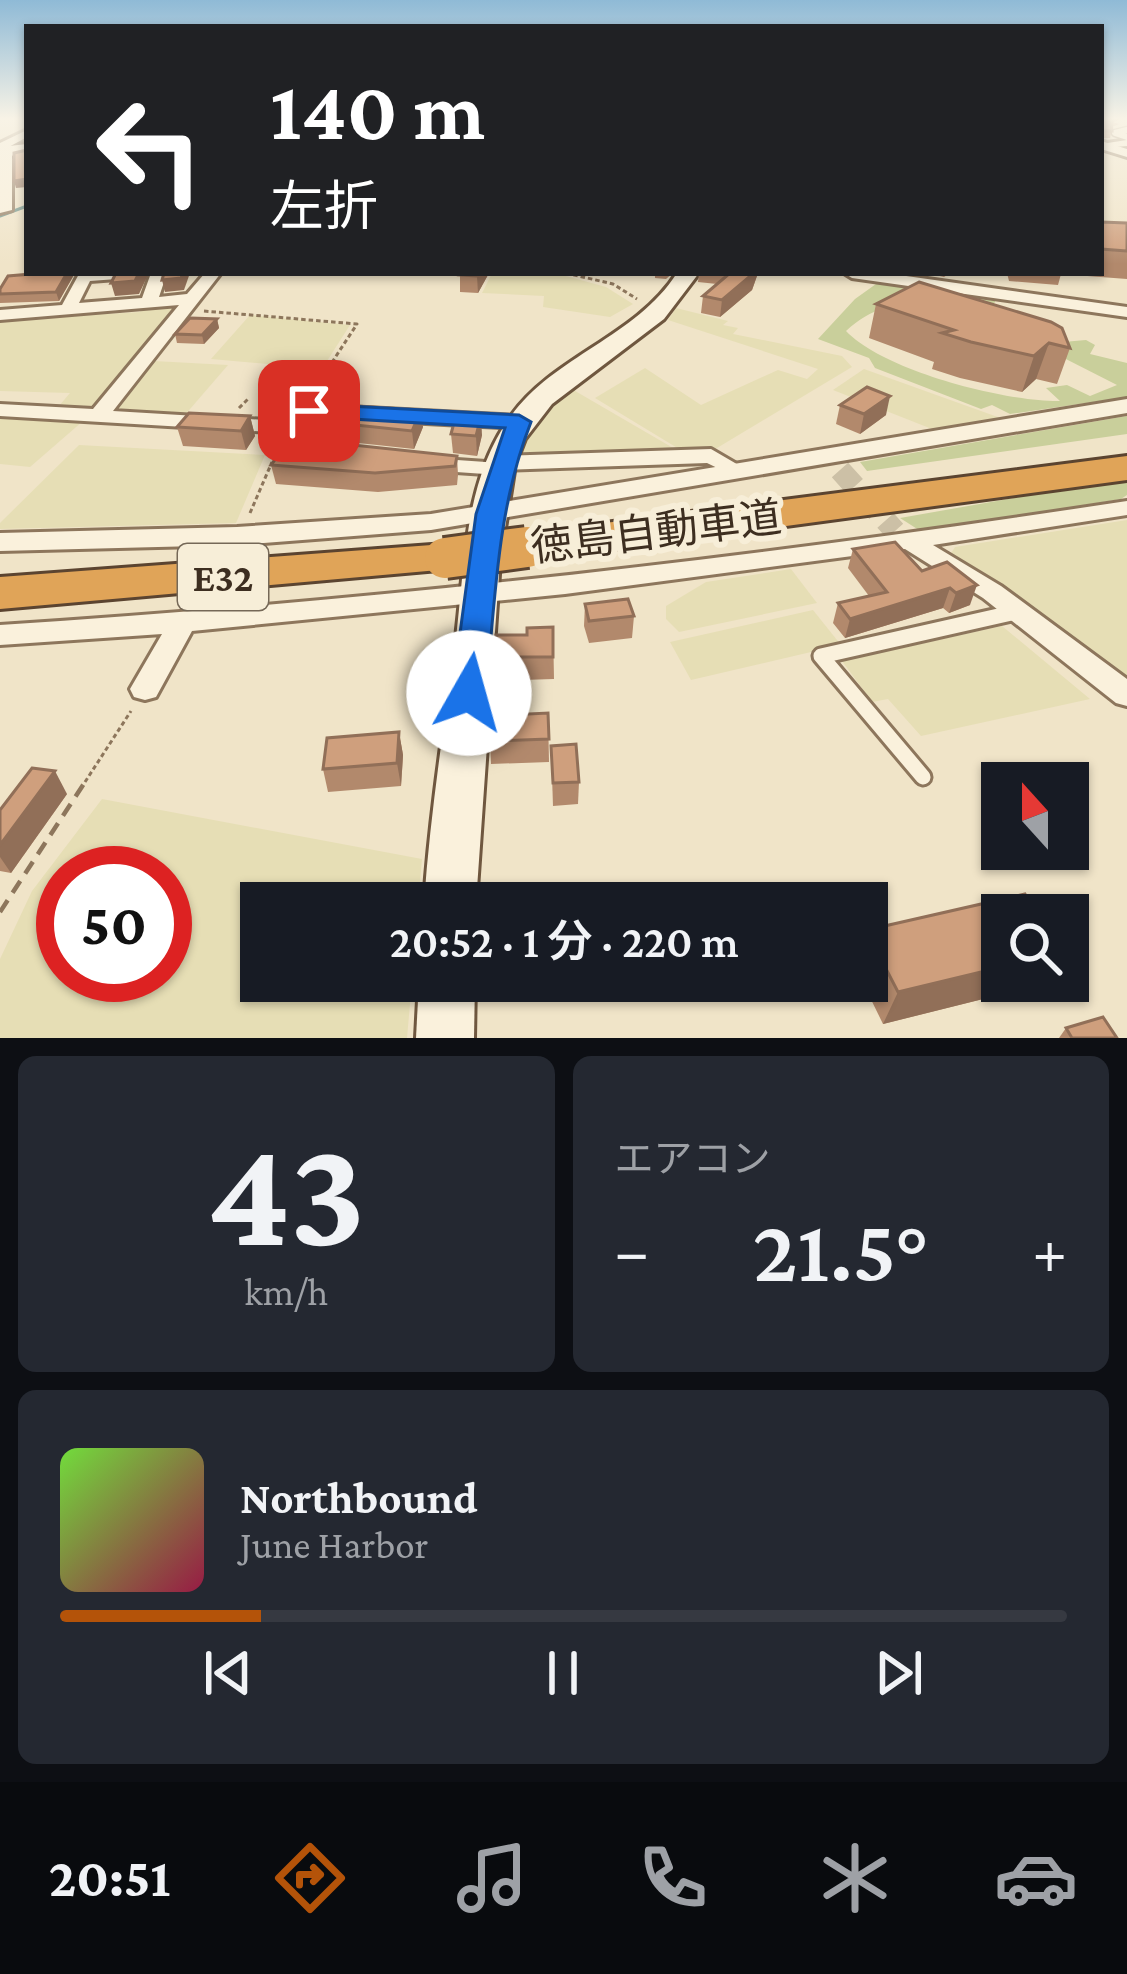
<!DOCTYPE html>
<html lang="ja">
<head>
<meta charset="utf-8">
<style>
	body { margin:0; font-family:"Crimson Pro","Noto Sans JP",serif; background:#242831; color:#f1f3f6; height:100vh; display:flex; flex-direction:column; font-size:45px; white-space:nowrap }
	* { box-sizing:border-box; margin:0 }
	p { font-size:39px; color:#9ea1a6 }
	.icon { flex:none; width:66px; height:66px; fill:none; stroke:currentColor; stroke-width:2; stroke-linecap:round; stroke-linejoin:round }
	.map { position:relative; height:1038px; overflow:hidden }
	.sheet { display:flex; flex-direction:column; gap:18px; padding:18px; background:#0d0f14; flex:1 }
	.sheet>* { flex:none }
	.banner { position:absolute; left:24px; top:24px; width:1080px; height:252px; border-radius:0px; box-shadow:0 3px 9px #0004; background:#202124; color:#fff; overflow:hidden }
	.needle { width:78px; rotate:339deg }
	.buttons { position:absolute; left:981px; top:762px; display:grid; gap:24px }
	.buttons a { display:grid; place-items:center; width:108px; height:108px; border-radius:0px; background:#171b24; box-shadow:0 3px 9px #0004; font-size:60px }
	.speed { position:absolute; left:36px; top:846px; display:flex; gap:24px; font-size:60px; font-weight:700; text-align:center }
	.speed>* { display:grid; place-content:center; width:156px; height:156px; border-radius:50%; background:#171b24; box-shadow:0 3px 9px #0004; line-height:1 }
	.speed .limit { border:18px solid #d22; background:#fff; color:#111 }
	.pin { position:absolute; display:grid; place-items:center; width:102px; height:102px; color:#fff; margin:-51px; border-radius:24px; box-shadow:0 6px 18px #0006 }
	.me { position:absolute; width:132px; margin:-66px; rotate:7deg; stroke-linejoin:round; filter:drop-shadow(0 0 9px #0008) }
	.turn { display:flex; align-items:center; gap:42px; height:252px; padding:0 48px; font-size:54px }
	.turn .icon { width:156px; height:156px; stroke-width:2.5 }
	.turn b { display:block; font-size:84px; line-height:102px }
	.big { font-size:90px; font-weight:600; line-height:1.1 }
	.sheet .widget { flex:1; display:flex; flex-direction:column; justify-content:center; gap:18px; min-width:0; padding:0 42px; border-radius:18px; background:#242831 }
	.sheet .dial { align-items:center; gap:0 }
	.dial b { font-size:156px; line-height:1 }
	.song { display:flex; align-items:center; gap:36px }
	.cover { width:144px; height:144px; border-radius:18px; background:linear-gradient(135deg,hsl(100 70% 55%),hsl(340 70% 35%)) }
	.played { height:12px; border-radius:6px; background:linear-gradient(90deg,#b45309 20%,#363941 20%) }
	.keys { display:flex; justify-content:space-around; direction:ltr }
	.heat { display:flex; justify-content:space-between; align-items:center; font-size:66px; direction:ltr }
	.sheet .tiles { flex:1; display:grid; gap:18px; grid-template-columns:1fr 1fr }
	.widget:last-child { grid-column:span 2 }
	.trip { position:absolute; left:240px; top:882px; width:648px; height:120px; border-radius:0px; background:#171b24; box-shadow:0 3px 9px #0004; font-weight:600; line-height:120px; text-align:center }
	.tab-bar { display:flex; height:192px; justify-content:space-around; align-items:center; background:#090b0e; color:#9ea1a6 }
	.tab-bar .icon { width:84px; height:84px }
	.tab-bar .active { color:#b45309 }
	.tab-bar b { font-size:54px; color:#f1f3f6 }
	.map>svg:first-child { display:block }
	.farmland { fill:#e6deb5; fill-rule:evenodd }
	.green { fill:#c9cf9b }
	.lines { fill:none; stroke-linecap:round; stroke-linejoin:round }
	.stream { stroke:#6f938a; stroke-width:3 }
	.minor-tunnel { stroke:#ccc0a6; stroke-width:22; stroke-dasharray:22 12; stroke-linecap:butt }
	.service-far2-casing { stroke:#8d765c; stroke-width:9 }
	.service-far1-casing { stroke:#8d765c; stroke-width:18 }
	.service-casing { stroke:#8d765c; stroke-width:21 }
	.minor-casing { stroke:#8d765c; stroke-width:6 }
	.tertiary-casing { stroke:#8d765c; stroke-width:6 }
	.secondary-casing { stroke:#6f573f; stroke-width:6 }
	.motorway-casing { stroke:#5b4430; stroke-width:6 }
	.path-far1 { stroke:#8d765c; stroke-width:3; stroke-dasharray:4.5 3; stroke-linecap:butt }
	.path { stroke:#8d765c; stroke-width:4.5; stroke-dasharray:14 9; stroke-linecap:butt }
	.service-far2 { stroke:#faf1dc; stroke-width:6 }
	.service-far1 { stroke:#faf1dc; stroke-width:12 }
	.service { stroke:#faf1dc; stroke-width:15 }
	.minor { fill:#faf1dc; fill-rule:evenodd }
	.tertiary { fill:#faf1dc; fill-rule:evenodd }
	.secondary { fill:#faf1dc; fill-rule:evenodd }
	.motorway { fill:#e0a458; fill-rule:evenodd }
	.motorway-bridge-casing { stroke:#5b4430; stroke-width:46; stroke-linecap:butt }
	.motorway-bridge { stroke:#e0a458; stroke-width:40 }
	.wall { fill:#b2896c }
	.shaded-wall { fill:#916f58 }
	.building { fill:#cf9f7d; stroke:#916f58; stroke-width:3 }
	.route { fill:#1a73e8; stroke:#114b97; stroke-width:3 }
	.labels { text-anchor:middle; stroke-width:12; stroke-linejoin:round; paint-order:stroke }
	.shield { fill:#f7eed8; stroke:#756857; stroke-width:3 }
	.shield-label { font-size:39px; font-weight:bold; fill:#3d2e20 }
	.street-label { font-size:42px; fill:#3d2e20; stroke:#f7eed8 }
</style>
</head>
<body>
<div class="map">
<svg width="1127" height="1038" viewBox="0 0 1127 1038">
	<rect width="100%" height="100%" fill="#f0e4c8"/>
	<g class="farmland">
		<path d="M492 273H555L606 287 633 304 610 317 543 307 544 296 482 293Z"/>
		<path d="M182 303 154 343 94 407 59 406 70 393 0 391V318L113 306 108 314 140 312 144 304Z"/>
		<path d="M676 308 728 321 723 325 738 328 733 334 842 356 852 367 707 454 684 452 595 398 645 368 701 405 778 370 807 379 818 369 668 320Z"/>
		<path d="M250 315 350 325 322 369 211 359Z"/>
		<path d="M154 361 228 365 184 416 117 412 113 406Z"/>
		<path d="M864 369 1006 420 937 431 833 390Z"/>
		<path d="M570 388 680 452 522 460 520 448 537 416Z"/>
		<path d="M0 418 83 421 30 467 0 464Z"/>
		<path d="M79 445 265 455 236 523 0 529V523Z"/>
		<path d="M1127 520V678L950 555 955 547Z"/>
		<path d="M791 569 817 603 679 632 666 619V606L706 582Z"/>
		<path d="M813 610 841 645 691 680 670 642Z"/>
		<path d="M1002 626 1090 699 921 736 888 699 872 702 842 661Z"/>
		<path d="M102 799 422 859 418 903H261V981H412L407 1038H0V959L32 891ZM63 873H165V975H63Z"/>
	</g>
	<g class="green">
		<path d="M883 279 997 297 993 306C936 304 891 290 846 331 884 371 1006 402 1060 401L1046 388 1067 385 1090 396 1117 385 1056 354 1063 342 1086 340 1095 345 1090 354 1127 363V397L1010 414 992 405 981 409 875 368 869 358 818 339 855 299Z"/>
		<path d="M1127 416V434L867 471 860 462Z"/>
		<path d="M1127 478V495L1121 499 922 532 900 518Z"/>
	</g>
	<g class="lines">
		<path class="stream" d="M0 216 27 206"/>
		<path class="minor-tunnel" d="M840 470 895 531"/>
		<defs>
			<path id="service-far2" d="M1127 130 1115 133 1127 137"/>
			<g id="service-far1">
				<path d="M278 445 345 454"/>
				<path d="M442 465 500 469"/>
			</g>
			<path id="service" d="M923 777 821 656 1016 612"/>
			<g id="minor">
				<path d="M27 130V137L7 148 12 151V210L0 213V143Z"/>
				<path d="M1127 140V146L1101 148V144Z"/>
				<path d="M138 273 130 278 90 281 79 303 142 298 151 273H167L159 297 187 294 205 273H221L113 411 282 421 309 405 519 416 529 422 519 428 313 417 286 433 0 416V404L93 409 179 305 0 320V310L62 305 79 274Z"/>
				<path d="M844 273H885L1127 307V317L852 278Z"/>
				<path d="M711 449 747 470 736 477 707 463 502 470 491 463 502 456Z"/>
				<path d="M1127 501V515L933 545 1001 586 1127 679V706L1116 703 983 598 905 549 565 594 192 631 156 697 145 700 134 697 130 689 162 634 0 645V625C378 601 753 558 1127 501Z"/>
			</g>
			<g id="tertiary">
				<path d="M1101 141 1127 149V157L1101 149Z"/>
				<path d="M1127 399V413L431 530 237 545 0 551V533L237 527 431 514Z"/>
			</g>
			<g id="secondary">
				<path d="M27 144V154L0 157V147Z"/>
				<path d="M677 273H699L664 319 552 404 525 439 515 465 500 560 476 903H424C430 817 443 732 455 646 465 570 463 481 511 416 554 356 636 337 677 273Z"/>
				<path d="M419 981H475L474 1038H416Z"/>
			</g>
			<g id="motorway">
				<path d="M1127 456V480L527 561 512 557 505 547 512 537 527 533Z"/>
				<path d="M445 544 461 548 467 558 461 568 0 609V577Z"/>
			</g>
		</defs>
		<use href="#service-far2" class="service-far2-casing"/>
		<use href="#service-far1" class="service-far1-casing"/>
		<use href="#service" class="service-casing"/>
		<use href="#minor" class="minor-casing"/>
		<use href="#tertiary" class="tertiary-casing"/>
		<use href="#secondary" class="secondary-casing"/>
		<use href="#motorway" class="motorway-casing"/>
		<g class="path-far1">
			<path d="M566 273 613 284 637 299"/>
			<path d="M204 311 357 324 312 393"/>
			<path d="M239 408 249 398"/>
			<path d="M250 513 272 462"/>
			<path d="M85 782 131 711"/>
		</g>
		<path class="path" d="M0 912 87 779"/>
		<use href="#service-far2" class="service-far2"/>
		<use href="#service-far1" class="service-far1"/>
		<use href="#service" class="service"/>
		<use href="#minor" class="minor"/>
		<use href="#tertiary" class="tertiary"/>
		<use href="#secondary" class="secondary"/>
		<use href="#motorway" class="motorway"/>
		<defs>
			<path id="motorway-bridge" d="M445 558 527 547"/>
		</defs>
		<use href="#motorway-bridge" class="motorway-bridge-casing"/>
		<use href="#motorway-bridge" class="motorway-bridge"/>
	</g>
	<g class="wall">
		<path d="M1101 118 1119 124 1112 127 1110 138H1101Z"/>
		<path d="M1101 222 1127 223V279L1061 274 1058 285 1009 281 1007 273H1101Z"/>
		<path d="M43 273H75L59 301 0 303V289Z"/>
		<path d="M460 273H489L478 293 460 292Z"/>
		<path d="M655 273H673L666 279 655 278Z"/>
		<path d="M699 273H758L752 290 720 317 701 313 703 296 717 284 698 282Z"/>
		<path d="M927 273H950L944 277Z"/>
		<path d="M876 304 1070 348 1057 384 1036 379 1022 392 960 378 932 369 934 362 869 338Z"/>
		<path d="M217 319 219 328 204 344 177 343 175 334Z"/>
		<path d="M840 405 886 415 860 434 836 424Z"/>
		<path d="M421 410 423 427 414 449 349 442 346 424Z"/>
		<path d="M250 416 255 436 246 450 183 446 177 427Z"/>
		<path d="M451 434 482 435 477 456 453 453Z"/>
		<path d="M328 453 457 456 458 475 457 485 378 492 276 484 271 465Z"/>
		<path d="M853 549 922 571 947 562 970 605 949 613 943 608 845 638 833 623 838 603 869 596 848 568Z"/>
		<path d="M585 604 634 616 632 638 589 643 584 626Z"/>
		<path d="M553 627 554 679 522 680 521 688H496L494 666 527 635Z"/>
		<path d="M548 713 549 762 491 764 490 741Z"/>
		<path d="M399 732 403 755 401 786 328 792 323 769Z"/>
		<path d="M551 746 579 782 578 804 553 806Z"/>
		<path d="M67 794 11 873 0 871V810Z"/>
		<path d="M867 930 1002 981H1045L1043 984 883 1024 862 981H867Z"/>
		<path d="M1066 1028 1117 1038H1059Z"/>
	</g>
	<g class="shaded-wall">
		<path d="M27 179V187L16 188 14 181Z"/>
		<path d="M67 273H75L59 301 56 292Z"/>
		<path d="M139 273H149L139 294 115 296 111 283Z"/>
		<path d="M183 273H190L184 290 165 292 162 280Z"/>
		<path d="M479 273H489L478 293 477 276Z"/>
		<path d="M754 273H758L752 290 720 317 722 300Z"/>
		<path d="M217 319 219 328 204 344 202 335Z"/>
		<path d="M1049 343 1036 379 1022 392 1034 356Z"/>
		<path d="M890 396 886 415 860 434 864 414Z"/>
		<path d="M421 410 423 427 414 449 412 431Z"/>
		<path d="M250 416 255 436 246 450 241 431Z"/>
		<path d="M481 416 482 435 477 456 476 436Z"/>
		<path d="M977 585 970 605 949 613 956 593Z"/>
		<path d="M950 588 943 608 845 638 850 619Z"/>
		<path d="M399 732 403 755 401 786 397 763Z"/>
		<path d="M55 771 67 794 11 873 0 857V845Z"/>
		<path d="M1002 967V981H1045L1043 984 883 1024 898 992Z"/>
	</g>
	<g class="building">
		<path d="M1101 118H1119L1111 122 1112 131H1101Z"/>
		<path d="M27 150V179L14 181V153Z"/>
		<path d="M1101 222 1127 223V251L1101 249Z"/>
		<path d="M43 273H67L56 292 0 294V289L8 276Z"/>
		<path d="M116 273H139L135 281 111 283Z"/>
		<path d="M164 273H183L181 278 162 280Z"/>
		<path d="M460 273H479L477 276 459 275Z"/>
		<path d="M730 273H754L722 300 703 296Z"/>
		<path d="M919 282 1051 322 1062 328 1070 348 1049 343 1034 356 971 342 942 333 954 330 876 304Z"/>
		<path d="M190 318 217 319 202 335 175 334Z"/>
		<path d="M867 387 890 396 864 414 840 405Z"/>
		<path d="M356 406 421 410 412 431 346 424Z"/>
		<path d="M189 413 250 416 241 431 177 427Z"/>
		<path d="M456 415 481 416 476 436 451 434Z"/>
		<path d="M334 443 457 456 455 466 375 473 271 465 282 450 328 453Z"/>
		<path d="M895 542 922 571 947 562 977 585 956 593 950 588 850 619 838 603 887 592 853 549Z"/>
		<path d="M628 599 634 616 589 621 585 604Z"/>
		<path d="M553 627V657H521L520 666H494L496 635H527V628Z"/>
		<path d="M548 713 549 739 490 741V716Z"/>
		<path d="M399 732 397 763 323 769 327 738Z"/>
		<path d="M576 744 579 782 553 783 551 746Z"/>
		<path d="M32 768 55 771 0 845V810Z"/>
		<path d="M1025 894 1039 915H1002V967L898 992 867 932V930Z"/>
		<path d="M1103 1017 1117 1038H1072L1066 1028Z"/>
	</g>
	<linearGradient id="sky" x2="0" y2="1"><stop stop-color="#8fbad6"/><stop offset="0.45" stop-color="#f8f3e6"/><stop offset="1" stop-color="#f8f3e6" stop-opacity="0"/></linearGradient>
	<rect width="1127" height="264" fill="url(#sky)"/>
	<path class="route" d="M309 404 519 415 531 422C497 508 495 601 486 693L481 702 469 706 457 702 452 693 476 514 505 428 301 416V406Z"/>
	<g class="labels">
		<rect class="shield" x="178" y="544" width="90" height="66" rx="9"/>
		<g class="shield-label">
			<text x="223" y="591">E32</text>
		</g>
		<g class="street-label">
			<text transform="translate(656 531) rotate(-7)" y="15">徳島自動車道</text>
		</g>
	</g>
</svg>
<div class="buttons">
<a><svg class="needle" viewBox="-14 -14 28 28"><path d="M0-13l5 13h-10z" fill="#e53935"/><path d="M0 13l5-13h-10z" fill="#9ea1a6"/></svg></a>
<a><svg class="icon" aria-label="search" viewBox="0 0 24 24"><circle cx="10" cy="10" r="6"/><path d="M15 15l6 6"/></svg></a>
</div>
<div class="speed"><div class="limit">50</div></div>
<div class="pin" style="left:309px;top:411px;background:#d93025"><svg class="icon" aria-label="arrive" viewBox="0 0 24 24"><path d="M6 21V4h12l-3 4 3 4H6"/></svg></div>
<svg class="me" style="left:469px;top:693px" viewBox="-20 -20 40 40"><circle r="19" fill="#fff"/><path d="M0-13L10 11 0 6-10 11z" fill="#1a73e8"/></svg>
<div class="trip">20:52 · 1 分 · 220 m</div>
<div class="banner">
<div class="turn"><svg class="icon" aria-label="left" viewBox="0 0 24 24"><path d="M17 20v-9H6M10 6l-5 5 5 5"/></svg><div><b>140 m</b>左折</div></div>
</div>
</div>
<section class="sheet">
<div class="tiles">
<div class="widget dial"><b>43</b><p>km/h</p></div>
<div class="widget"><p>エアコン</p>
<div class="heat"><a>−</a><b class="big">21.5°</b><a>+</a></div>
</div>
<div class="widget">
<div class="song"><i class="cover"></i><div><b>Northbound</b><p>June Harbor</p></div></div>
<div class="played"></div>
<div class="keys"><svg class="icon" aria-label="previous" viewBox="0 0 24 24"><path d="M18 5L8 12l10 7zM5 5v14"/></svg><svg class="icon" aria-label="pause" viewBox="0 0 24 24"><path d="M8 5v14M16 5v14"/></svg><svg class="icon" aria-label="next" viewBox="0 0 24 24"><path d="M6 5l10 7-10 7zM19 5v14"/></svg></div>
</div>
</div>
</section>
<nav class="tab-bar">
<b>20:51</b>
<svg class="icon active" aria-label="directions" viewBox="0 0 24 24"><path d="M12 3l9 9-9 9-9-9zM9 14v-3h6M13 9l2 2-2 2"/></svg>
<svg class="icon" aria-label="music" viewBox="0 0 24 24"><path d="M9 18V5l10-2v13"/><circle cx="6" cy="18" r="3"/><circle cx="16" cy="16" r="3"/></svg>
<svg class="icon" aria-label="phone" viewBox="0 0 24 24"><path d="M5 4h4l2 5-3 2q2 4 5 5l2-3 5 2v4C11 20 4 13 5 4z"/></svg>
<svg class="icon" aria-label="climate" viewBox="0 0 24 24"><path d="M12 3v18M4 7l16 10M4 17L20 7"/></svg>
<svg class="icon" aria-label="car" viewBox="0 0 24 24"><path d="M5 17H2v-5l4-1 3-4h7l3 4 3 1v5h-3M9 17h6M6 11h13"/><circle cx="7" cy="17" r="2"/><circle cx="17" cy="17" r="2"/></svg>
</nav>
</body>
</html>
